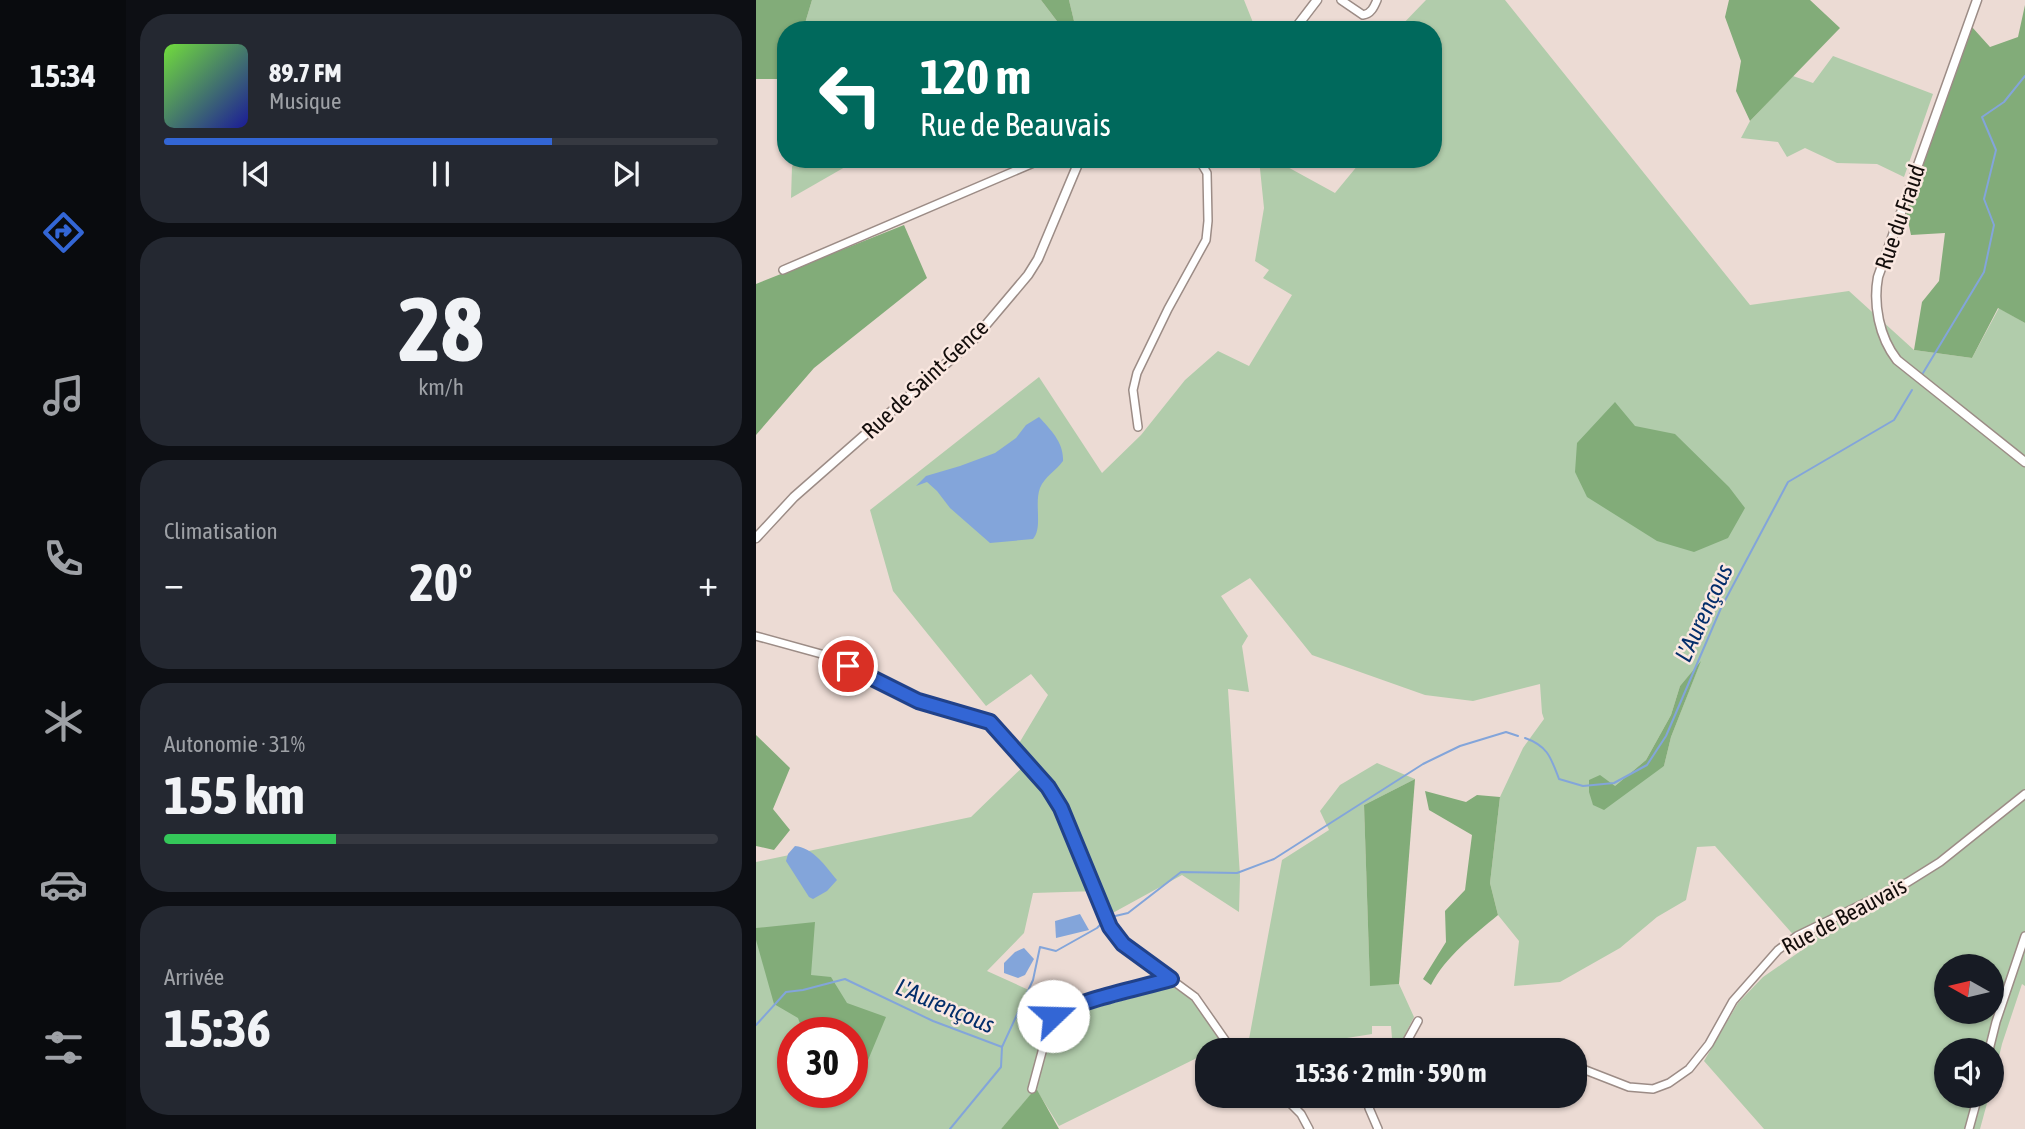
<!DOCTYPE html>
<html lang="fr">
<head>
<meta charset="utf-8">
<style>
	body { margin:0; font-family:"Asap Condensed",sans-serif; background:#242831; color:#f1f3f6; height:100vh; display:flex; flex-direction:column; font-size:26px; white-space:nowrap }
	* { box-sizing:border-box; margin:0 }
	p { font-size:23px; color:#9ea1a6 }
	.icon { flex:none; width:38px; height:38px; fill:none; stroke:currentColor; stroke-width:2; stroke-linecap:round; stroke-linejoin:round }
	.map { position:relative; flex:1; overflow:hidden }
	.details { display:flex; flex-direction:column; gap:14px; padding:14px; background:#0d0f14; width:630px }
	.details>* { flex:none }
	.guide { position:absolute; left:21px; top:21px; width:665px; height:147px; border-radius:28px; box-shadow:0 2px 5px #0004; background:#00695c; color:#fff; overflow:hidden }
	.needle { width:46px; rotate:278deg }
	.buttons { position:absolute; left:1178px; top:954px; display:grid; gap:14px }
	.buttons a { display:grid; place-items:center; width:70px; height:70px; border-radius:50%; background:#171b24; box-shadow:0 2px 5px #0004; font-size:35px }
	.speed { position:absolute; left:21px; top:1017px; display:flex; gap:14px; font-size:35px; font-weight:700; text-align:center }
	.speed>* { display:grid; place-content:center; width:91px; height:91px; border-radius:50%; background:#171b24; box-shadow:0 2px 5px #0004; line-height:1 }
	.speed .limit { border:10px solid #d22; background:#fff; color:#111 }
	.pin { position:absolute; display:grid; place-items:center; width:60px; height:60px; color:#fff; margin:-30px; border:4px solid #fff; border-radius:50%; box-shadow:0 2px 7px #0007 }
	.me { position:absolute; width:77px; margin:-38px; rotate:69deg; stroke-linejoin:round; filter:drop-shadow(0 0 5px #0008) }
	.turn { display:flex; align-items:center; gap:24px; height:147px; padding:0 28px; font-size:32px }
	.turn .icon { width:91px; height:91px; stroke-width:2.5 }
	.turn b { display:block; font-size:49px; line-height:60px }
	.big { font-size:52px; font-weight:700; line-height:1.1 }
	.details .widget { flex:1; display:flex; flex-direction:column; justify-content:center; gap:10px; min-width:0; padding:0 24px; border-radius:28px; background:#242831 }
	.details .dial { align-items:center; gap:0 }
	.dial b { font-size:91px; line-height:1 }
	.song { display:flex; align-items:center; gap:21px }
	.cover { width:84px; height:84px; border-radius:10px; background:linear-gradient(135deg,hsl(100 70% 55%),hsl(240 70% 35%)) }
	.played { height:7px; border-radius:4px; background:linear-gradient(90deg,#3366d5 70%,#363941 70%) }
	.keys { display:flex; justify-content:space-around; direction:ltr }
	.heat { display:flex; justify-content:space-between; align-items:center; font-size:38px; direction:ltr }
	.charge { height:10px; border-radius:5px; background:linear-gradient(90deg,#34c759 31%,#363941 0) }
	.trip { position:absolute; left:439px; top:1038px; width:392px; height:70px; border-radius:28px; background:#171b24; box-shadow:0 2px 5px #0004; font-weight:700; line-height:70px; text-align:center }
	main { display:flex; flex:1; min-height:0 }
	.tabs { display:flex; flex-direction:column; width:126px; justify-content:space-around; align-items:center; background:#090b0e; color:#9ea1a6 }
	.tabs .icon { width:49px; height:49px }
	.tabs .selected { color:#3366d5 }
	.tabs b { font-size:32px; color:#f1f3f6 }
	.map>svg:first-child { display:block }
	.green { fill:#b1ccab; fill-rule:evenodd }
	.forest { fill:#82ac79 }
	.water { fill:#83a5da }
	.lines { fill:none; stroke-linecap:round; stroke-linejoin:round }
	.stream { stroke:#83a5da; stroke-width:2 }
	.minor-casing { stroke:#9c8c86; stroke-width:10 }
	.tertiary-casing { stroke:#9c8c86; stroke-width:11 }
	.minor { stroke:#fff; stroke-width:7 }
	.tertiary { stroke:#fff; stroke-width:8 }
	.route-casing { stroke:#21428a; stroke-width:18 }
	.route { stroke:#3366d5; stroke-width:12 }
	.labels { text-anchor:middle; stroke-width:5; stroke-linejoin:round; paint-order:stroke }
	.street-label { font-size:23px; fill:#130d0b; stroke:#fae8e1 }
	.water-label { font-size:24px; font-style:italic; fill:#042e6b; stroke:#fae8e1 }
</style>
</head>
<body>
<main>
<nav class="tabs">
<b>15:34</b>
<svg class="icon selected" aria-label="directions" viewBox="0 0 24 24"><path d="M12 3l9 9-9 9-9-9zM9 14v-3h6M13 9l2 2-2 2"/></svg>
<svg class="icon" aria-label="music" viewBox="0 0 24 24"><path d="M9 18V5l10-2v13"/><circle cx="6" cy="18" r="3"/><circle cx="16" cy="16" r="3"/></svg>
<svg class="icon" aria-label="phone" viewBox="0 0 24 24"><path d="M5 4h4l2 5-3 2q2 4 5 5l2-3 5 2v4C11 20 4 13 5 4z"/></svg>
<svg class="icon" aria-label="climate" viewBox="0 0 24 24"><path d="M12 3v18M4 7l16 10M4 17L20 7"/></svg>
<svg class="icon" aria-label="car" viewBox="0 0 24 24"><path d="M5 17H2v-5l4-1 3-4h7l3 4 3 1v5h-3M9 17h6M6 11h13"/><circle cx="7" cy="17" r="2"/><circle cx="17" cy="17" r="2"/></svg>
<svg class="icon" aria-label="filters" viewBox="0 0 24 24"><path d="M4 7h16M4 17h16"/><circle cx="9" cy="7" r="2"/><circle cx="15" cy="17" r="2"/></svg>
</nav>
<section class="details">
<div class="widget">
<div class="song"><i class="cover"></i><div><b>89.7 FM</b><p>Musique</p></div></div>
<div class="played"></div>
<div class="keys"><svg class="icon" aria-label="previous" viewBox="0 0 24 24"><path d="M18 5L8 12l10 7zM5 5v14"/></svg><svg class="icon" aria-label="pause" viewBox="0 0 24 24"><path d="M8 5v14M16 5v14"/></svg><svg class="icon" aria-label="next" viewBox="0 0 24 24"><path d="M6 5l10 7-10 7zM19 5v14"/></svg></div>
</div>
<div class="widget dial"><b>28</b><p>km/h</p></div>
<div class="widget"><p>Climatisation</p>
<div class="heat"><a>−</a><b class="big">20°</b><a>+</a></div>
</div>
<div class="widget"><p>Autonomie · 31%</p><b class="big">155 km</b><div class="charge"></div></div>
<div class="widget"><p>Arrivée</p><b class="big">15:36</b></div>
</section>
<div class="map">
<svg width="1269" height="1129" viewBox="0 0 1269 1129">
	<rect width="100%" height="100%" fill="#ecdbd4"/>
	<g class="green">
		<path d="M56 0H285L307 29 47 30Z"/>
		<path d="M313 0H488L500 30H451L450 28 446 30H324L318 21Z"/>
		<path d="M670 0H749L994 305 1093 291 1158 350 1216 358 1243 308 1269 323V986L1266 984 1246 1044 1236 1086V1050H1190V1096H1233L1224 1129H1008L948 1061 982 1003 1007 977 1049 948 959 846 941 847 930 900 901 917 864 948 804 982 758 986 763 941 742 915 734 883 744 797 767 748 788 719 786 713 784 684 717 701 669 695 556 655 494 578 465 596 492 636 486 646 493 692 472 689 484 876 483 912 426 875 353 915 342 891 277 893 268 933 231 971 286 996 302 1018 417 987 435 999 468 1045 458 1050H452L451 1053 303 1126 280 1089 245 1129H0V862L215 817 273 761 262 745 292 695 275 674 230 706 137 591 114 510 283 377 346 473 385 435 429 380 462 351 493 366 536 295 507 278 513 270 499 261 508 208 503 159H517L579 193 607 159H677V30H641ZM944 663 915 737 908 766 859 786 890 760 915 715 924 686ZM1190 966H1236V1012H1190ZM37 1032H96V1092H37Z"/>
		<path d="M1077 56 1177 94 1148 177 1121 164 1081 163 1049 148 1031 157 1022 142 985 138 994 121 1037 76 1057 83Z"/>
		<path d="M39 159H103L35 198 36 167Z"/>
		<path d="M621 763 659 779 608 805 614 985 643 984 658 1017 641 1050H637L635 1026H616V1034L547 1045V1050H491L526 860 573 830 564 811 584 785Z"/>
	</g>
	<g class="forest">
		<path d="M0 0H56L47 30H30V79H0Z"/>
		<path d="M285 0H313L318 21 307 29Z"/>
		<path d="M973 0H1054L1084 28 994 121 980 91 985 61 969 17Z"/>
		<path d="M1269 5V323L1242 308 1216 358 1158 350 1166 302 1183 281 1189 233 1155 235 1150 212 1216 27 1234 47 1262 37Z"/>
		<path d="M148 225 171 278 58 368 0 435V284Z"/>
		<path d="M859 402 879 426 919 434 973 487 989 508 972 538 938 552 901 541 831 497 819 472 821 443Z"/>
		<path d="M945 661 915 737 908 766 848 810 837 805 833 792V780L844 775 859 786 890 760 915 715 924 686Z"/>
		<path d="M0 735 34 768 17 809 34 830 18 850 0 846Z"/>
		<path d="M659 779 643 984 614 986 608 805Z"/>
		<path d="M669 791 710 802 721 795 744 797 734 883 742 915C717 936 690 956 675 985L667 979 690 942 689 911 709 890 716 835 673 810Z"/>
		<path d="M59 922 55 975 75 977 91 1003 130 1017 110 1065 96 1061V1032H47L42 1018 18 1004 0 940V928Z"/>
		<path d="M280 1088 303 1129H245Z"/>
	</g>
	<g class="water">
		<path d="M283 417C295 430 308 443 307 461 300 471 289 476 284 488 278 504 287 528 277 539L234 543 194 508 181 491 171 482 160 486 170 476 204 466 239 453 260 438 270 425Z"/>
		<path d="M39 846C58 848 69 866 81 880L71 891 57 899 53 897 30 861 32 854Z"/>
		<path d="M324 914 333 930 300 938 299 921Z"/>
		<path d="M268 948 278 959 269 975 262 978 248 973V963L259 952Z"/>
	</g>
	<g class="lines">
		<g class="stream">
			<path d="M1167 373 1228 272 1238 225 1228 199 1240 150 1226 117 1248 102 1269 76"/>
			<path d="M769 738C792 746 795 758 803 779L827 786 858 783 891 765 910 736 965 608 1032 482 1138 420 1156 390"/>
			<path d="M355 917 372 913 425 872 481 873 518 859 667 764 704 746 750 732 762 736"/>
			<path d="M0 1025 30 992 47 990 89 979 177 1021 246 1047 277 980 284 947 300 951 341 928 348 921"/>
			<path d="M194 1129 245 1067 246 1047"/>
		</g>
		<defs>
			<g id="minor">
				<path d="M585 0 607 15C615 14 618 7 621 0"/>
				<path d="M27 270 287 159"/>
				<path d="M382 427 377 390 381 373 412 309 450 240 452 221 451 173 445 163 438 159"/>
				<path d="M0 636 69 655 162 701 234 722 292 787 305 808 354 927 367 944 439 997 476 1050"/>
				<path d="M646 1050 662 1021"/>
				<path d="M1233 1050 1240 1022 1269 936"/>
				<path d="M819 1066 873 1087 897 1089 913 1083 933 1069 953 1044 977 1001 1022 950 1041 936 1152 882 1184 862 1269 794"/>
				<path d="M276 1089 294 1022 297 1016 307 1011 415 979"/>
				<path d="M527 1096 545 1114 553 1129"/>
				<path d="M610 1096 613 1108 622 1129"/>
				<path d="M1213 1129 1222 1096"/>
			</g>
			<g id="tertiary">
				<path d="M1221 0 1122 277C1117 304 1123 337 1141 360L1269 462"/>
				<path d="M538 30 561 0"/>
				<path d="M0 538 38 497 218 339 272 275 282 259 324 159"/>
			</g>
		</defs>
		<use href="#minor" class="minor-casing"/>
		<use href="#tertiary" class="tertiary-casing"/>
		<use href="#minor" class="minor"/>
		<use href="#tertiary" class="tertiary"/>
	</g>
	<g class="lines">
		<defs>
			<path id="route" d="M92 666 162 701 234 722 292 787 305 808 354 927 367 944 415 979C380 989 327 999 297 1016"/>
		</defs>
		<use href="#route" class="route-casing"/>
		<use href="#route" class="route"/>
	</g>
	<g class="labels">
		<g class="street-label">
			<text transform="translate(1144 217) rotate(-71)" y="8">Rue du Fraud</text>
			<text transform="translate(169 379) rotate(-43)" y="8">Rue de Saint-Gence</text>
			<text transform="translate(1088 916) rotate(-28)" y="8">Rue de Beauvais</text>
		</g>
		<g class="water-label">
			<text transform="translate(948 613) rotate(-65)" y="8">L'Aurençous</text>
			<text transform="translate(189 1006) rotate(23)" y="8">L'Aurençous</text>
		</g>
	</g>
</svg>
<div class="buttons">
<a><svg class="needle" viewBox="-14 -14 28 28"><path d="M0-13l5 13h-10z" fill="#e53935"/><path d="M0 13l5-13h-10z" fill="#9ea1a6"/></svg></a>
<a><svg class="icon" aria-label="sound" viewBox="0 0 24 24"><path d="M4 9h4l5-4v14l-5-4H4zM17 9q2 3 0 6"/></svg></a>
</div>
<div class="speed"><div class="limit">30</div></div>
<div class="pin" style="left:92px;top:666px;background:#d93025"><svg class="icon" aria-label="arrive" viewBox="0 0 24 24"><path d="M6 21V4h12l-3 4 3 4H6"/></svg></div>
<svg class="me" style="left:297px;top:1016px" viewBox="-20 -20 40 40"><circle r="19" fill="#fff"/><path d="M0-13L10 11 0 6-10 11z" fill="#3366d5"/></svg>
<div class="trip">15:36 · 2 min · 590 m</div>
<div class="guide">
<div class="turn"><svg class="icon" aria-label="left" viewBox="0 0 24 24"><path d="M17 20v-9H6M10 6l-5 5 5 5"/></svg><div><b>120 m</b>Rue de Beauvais</div></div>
</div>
</div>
</main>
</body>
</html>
